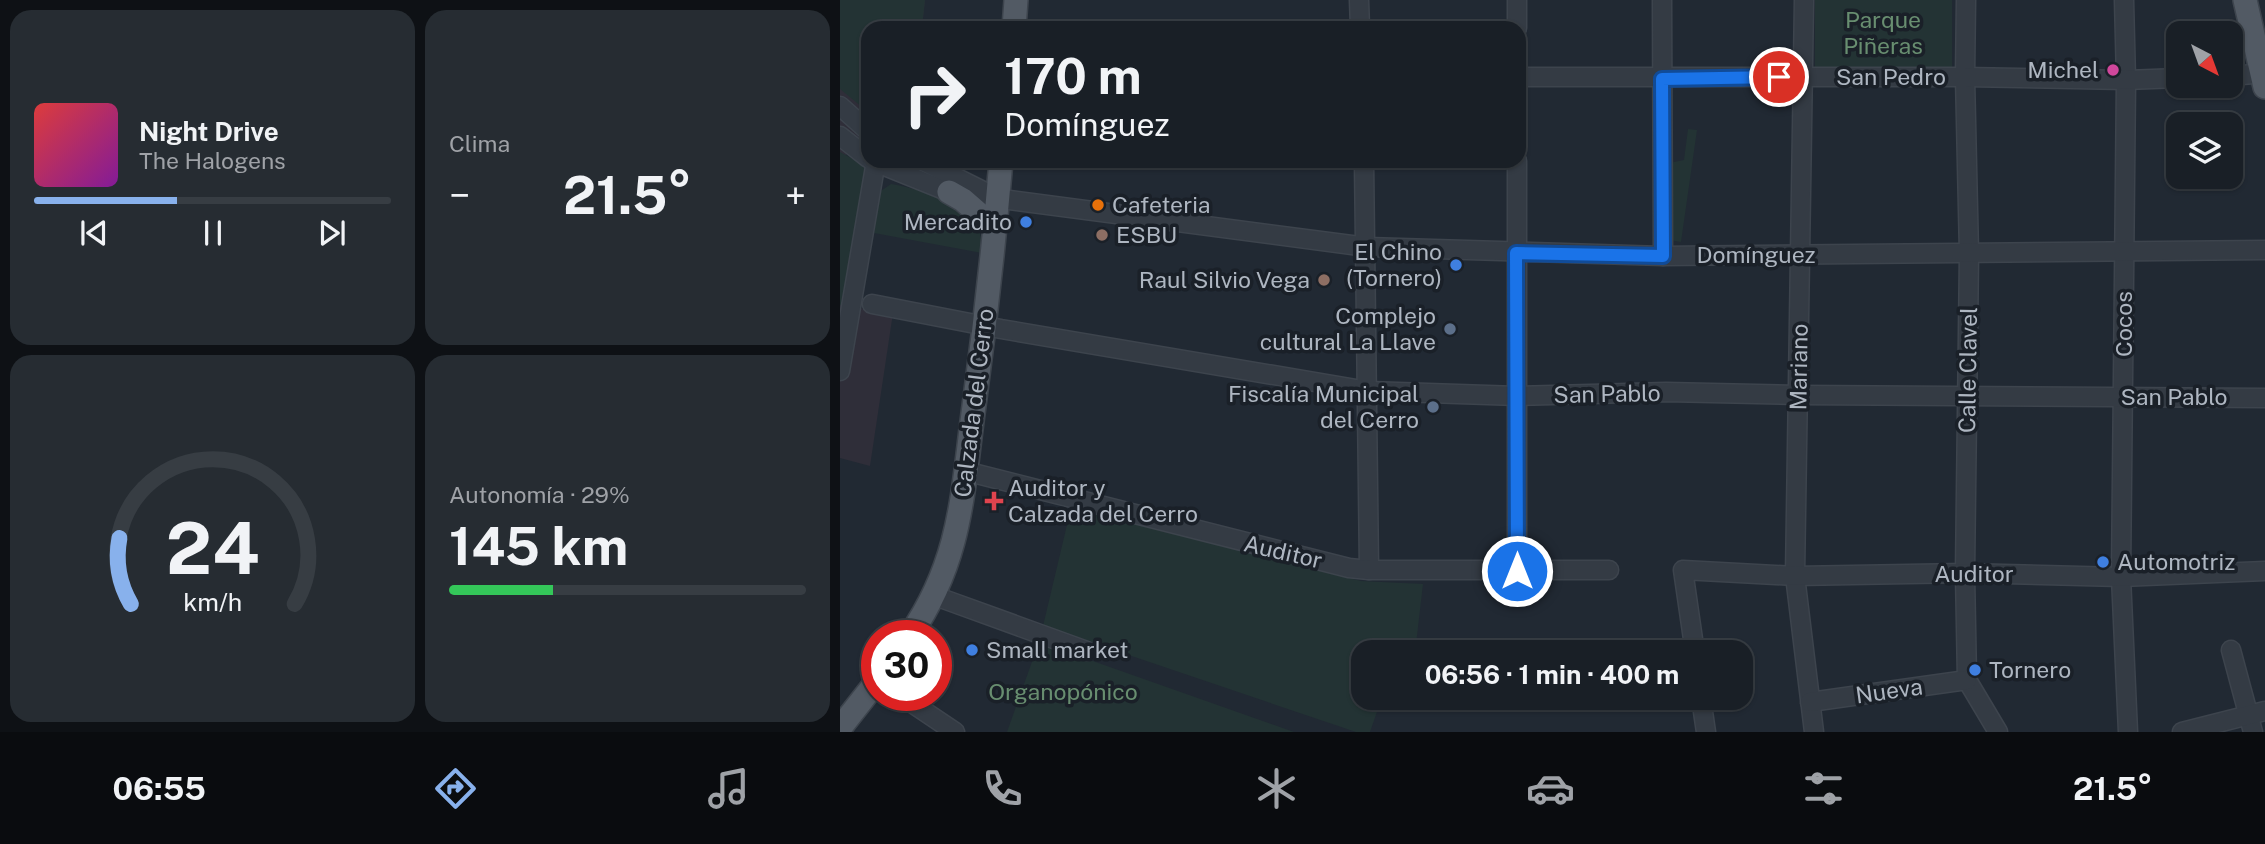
<!DOCTYPE html>
<html lang="es">
<head>
<meta charset="utf-8">
<style>
	body { margin:0; font-family:"Public Sans",sans-serif; background:#262c32; color:#f1f3f6; height:100vh; display:flex; flex-direction:column; font-size:26px; white-space:nowrap }
	* { box-sizing:border-box; margin:0 }
	p { font-size:23px; color:#9fa2a7 }
	.icon { flex:none; width:38px; height:38px; fill:none; stroke:currentColor; stroke-width:2; stroke-linecap:round; stroke-linejoin:round }
	.map { position:relative; flex:1; overflow:hidden }
	.panel { display:flex; flex-direction:column; gap:10px; padding:10px; background:#0e1115; width:840px }
	.panel>* { flex:none }
	.top-card { position:absolute; left:21px; top:21px; width:665px; height:147px; border-radius:21px; box-shadow:0 2px 5px #0004,0 0 0 2px #373d43; background:#191f26; color:#f1f3f6; overflow:hidden }
	.needle { width:46px; rotate:139deg }
	.controls { position:absolute; left:1326px; top:21px; display:grid; gap:14px }
	.controls a { display:grid; place-items:center; width:77px; height:77px; border-radius:14px; background:#191f26; box-shadow:0 2px 5px #0004,0 0 0 2px #373d43; font-size:35px }
	.speed { position:absolute; left:21px; top:620px; display:flex; gap:14px; font-size:35px; font-weight:700; text-align:center }
	.speed>* { display:grid; place-content:center; width:91px; height:91px; border-radius:50%; background:#191f26; box-shadow:0 2px 5px #0004,0 0 0 2px #373d43; line-height:1 }
	.speed .limit { border:10px solid #d22; background:#fff; color:#111 }
	.pin { position:absolute; display:grid; place-items:center; width:60px; height:60px; color:#fff; margin:-30px; border:4px solid #fff; border-radius:50%; box-shadow:0 2px 7px #0007 }
	.me { position:absolute; width:77px; margin:-38px; rotate:0deg; stroke-linejoin:round; filter:drop-shadow(0 0 5px #0008) }
	.turn { display:flex; align-items:center; gap:24px; height:147px; padding:0 28px; font-size:32px }
	.turn .icon { width:91px; height:91px; stroke-width:2.5 }
	.turn b { display:block; font-size:49px; line-height:60px }
	.big { font-size:52px; font-weight:700; line-height:1.1 }
	.panel .card { flex:1; display:flex; flex-direction:column; justify-content:center; gap:10px; min-width:0; padding:0 24px; border-radius:21px; background:#262c32 }
	.panel .dial { align-items:center; gap:0 }
	.dial svg { height:182px; overflow:visible; fill:none; stroke:#373d43; stroke-width:7; stroke-linecap:round; text-anchor:middle }
	.dial text { fill:#f1f3f6; stroke:none }
	.song { display:flex; align-items:center; gap:21px }
	.cover { width:84px; height:84px; border-radius:10px; background:linear-gradient(135deg,hsl(0 70% 55%),hsl(290 70% 35%)) }
	.played { height:7px; border-radius:4px; background:linear-gradient(90deg,#88b1ec 40%,#373d43 40%) }
	.keys { display:flex; justify-content:space-around; direction:ltr }
	.heat { display:flex; justify-content:space-between; align-items:center; font-size:38px; direction:ltr }
	.charge { height:10px; border-radius:5px; background:linear-gradient(90deg,#34c759 29%,#373d43 0) }
	.panel .tiles { flex:1; display:grid; gap:10px; grid-template-columns:repeat(2,1fr) }
	.trip { position:absolute; left:511px; top:640px; width:402px; height:70px; border-radius:21px; background:#191f26; box-shadow:0 2px 5px #0004,0 0 0 2px #373d43; font-weight:700; line-height:70px; text-align:center }
	.dock { display:flex; height:112px; justify-content:space-around; align-items:center; background:#0a0c0f; color:#9fa2a7 }
	.dock .icon { width:49px; height:49px }
	.dock .on { color:#88b1ec }
	.dock b { font-size:32px; color:#f1f3f6 }
	main { display:flex; flex:1; min-height:0 }
	.map>svg:first-child { display:block }
	.medical { fill:#2f2e39 }
	.green { fill:#233334 }
	.lines { fill:none; stroke-linecap:round; stroke-linejoin:round }
	.minor-casing { stroke:#3d444d; stroke-width:21 }
	.major-casing { stroke:#3d444d; stroke-width:26 }
	.minor { stroke:#343b44; stroke-width:18 }
	.major { stroke:#525a64; stroke-width:23 }
	.route-casing { stroke:#114b97; stroke-width:18 }
	.route { stroke:#1a73e8; stroke-width:12 }
	.hotel-dot { fill:#d1479c; stroke:#1a2028; stroke-width:2.5 }
	.food-dot { fill:#e8710a; stroke:#1a2028; stroke-width:2.5 }
	.shop-dot { fill:#3f7fe0; stroke:#1a2028; stroke-width:2.5 }
	.education-dot { fill:#8d6e63; stroke:#1a2028; stroke-width:2.5 }
	.service-dot { fill:#5c6f8a; stroke:#1a2028; stroke-width:2.5 }
	.health-dot { fill:#e0444e; stroke:#1a2028; stroke-width:2.5 }
	.labels { text-anchor:middle; stroke-width:7; stroke-linejoin:round; paint-order:stroke }
	.park-label { font-size:23px; fill:#688e70; stroke:#1a2028 }
	.poi-label { font-size:23px; fill:#aeb6c1; stroke:#1a2028; text-anchor:end }
	.street-label { font-size:23px; fill:#aeb6c1; stroke:#1a2028 }
</style>
</head>
<body>
<main>
<section class="panel">
<div class="tiles">
<div class="card">
<div class="song"><i class="cover"></i><div><b>Night Drive</b><p>The Halogens</p></div></div>
<div class="played"></div>
<div class="keys"><svg class="icon" aria-label="previous" viewBox="0 0 24 24"><path d="M18 5L8 12l10 7zM5 5v14"/></svg><svg class="icon" aria-label="pause" viewBox="0 0 24 24"><path d="M8 5v14M16 5v14"/></svg><svg class="icon" aria-label="next" viewBox="0 0 24 24"><path d="M6 5l10 7-10 7zM19 5v14"/></svg></div>
</div>
<div class="card"><p>Clima</p>
<div class="heat"><a>−</a><b class="big">21.5°</b><a>+</a></div>
</div>
<div class="card dial"><svg viewBox="0 0 100 80">
<path d="M14 69A42 42 0 1 1 86 69"/>
<path d="M14 69A42 42 0 0 1 9 40" stroke="#88b1ec"/>
<text x="50" y="56" font-size="32" font-weight="700">24</text>
<text x="50" y="72" font-size="11">km/h</text>
</svg></div>
<div class="card"><p>Autonomía · 29%</p><b class="big">145 km</b><div class="charge"></div></div>
</div>
</section>
<div class="map">
<svg width="1425" height="732" viewBox="0 0 1425 732">
	<rect width="100%" height="100%" fill="#212933"/>
	<path class="medical" d="M0 0H85L82 28H28V126L5 156 32 169 3 306 53 313 30 466 0 458Z"/>
	<g class="green">
		<path d="M0 0H85L82 28H28V112L0 89Z"/>
		<rect x="975" y="0" width="137" height="67"/>
		<path d="M848 129 857 130 841 242 829 240V163L844 160Z"/>
		<path d="M0 152 32 169 3 306 0 305Z"/>
		<path d="M51 184C75 187 117 203 133 221 141 229 142 242 142 253L34 233 38 193Z"/>
		<path d="M231 508 521 581 583 584 575 653H523V698H530L539 706 530 732H516L203 626Z"/>
		<path d="M199 642 454 732H167Z"/>
	</g>
	<g class="lines">
		<defs>
			<g id="minor">
				<path d="M519 0 520 28"/>
				<path d="M677 0V28"/>
				<path d="M822 0 823 256"/>
				<path d="M964 0 955 576 974 732"/>
				<path d="M1126 0 1125 77 1129 254 1125 573 1127 680 1158 732"/>
				<path d="M1284 0 1286 80 1281 577 1288 732"/>
				<path d="M1391 76 1425 73"/>
				<path d="M679 77H1125L1286 80 1339 78"/>
				<path d="M0 106 28 131"/>
				<path d="M0 136 28 158"/>
				<path d="M32 161 109 192 527 247 823 256 1425 250"/>
				<path d="M83 161 145 192"/>
				<path d="M524 161 529 570"/>
				<path d="M677 161V571"/>
				<path d="M32 304 161 329 528 391 678 396 826 392 958 395 1425 398"/>
				<path d="M0 371 36 161"/>
				<path d="M125 471 509 568 529 570H769"/>
				<path d="M95 596 247 651"/>
				<path d="M1391 650 1413 732"/>
				<path d="M855 653 843 570 955 576 1125 573 1281 577 1425 571"/>
				<path d="M60 695 115 732"/>
				<path d="M861 698 866 732"/>
				<path d="M970 702 1127 680"/>
				<path d="M1342 732 1425 711"/>
			</g>
			<g id="major">
				<path d="M1405 0 1425 87"/>
				<path d="M174 28 176 0"/>
				<path d="M109 192 123 200 155 228"/>
				<path d="M70 635C122 559 122 494 134 406 145 325 154 243 161 161"/>
				<path d="M0 728 37 681"/>
			</g>
		</defs>
		<use href="#minor" class="minor-casing"/>
		<use href="#major" class="major-casing"/>
		<use href="#minor" class="minor"/>
		<use href="#major" class="major"/>
	</g>
	<g class="lines">
		<defs>
			<path id="route" d="M677 571 676 253 823 256 822 79 939 77"/>
		</defs>
		<use href="#route" class="route-casing"/>
		<use href="#route" class="route"/>
	</g>
	<circle class="hotel-dot" cx="1273" cy="70" r="7"/>
	<circle class="food-dot" cx="258" cy="205" r="7"/>
	<g class="shop-dot">
		<circle cx="186" cy="222" r="7"/>
		<circle cx="616" cy="265" r="7"/>
		<circle cx="1263" cy="562" r="7"/>
		<circle cx="132" cy="650" r="7"/>
		<circle cx="1135" cy="670" r="7"/>
	</g>
	<g class="education-dot">
		<circle cx="262" cy="235" r="7"/>
		<circle cx="484" cy="280" r="7"/>
	</g>
	<g class="service-dot">
		<circle cx="610" cy="329" r="7"/>
		<circle cx="593" cy="407" r="7"/>
	</g>
	<path class="health-dot" d="M150.5 490.5h7v7h7v7h-7v7h-7v-7h-7v-7h7z"/>
	<g class="labels">
		<g class="park-label">
			<text x="1043" y="28">Parque<tspan x="1043" dy="26">Piñeras</tspan></text>
			<text x="223" y="700">Organopónico</text>
		</g>
		<g class="poi-label">
			<text x="1259" y="78">Michel</text>
			<text x="272" y="213" text-anchor="start">Cafeteria</text>
			<text x="172" y="230">Mercadito</text>
			<text x="276" y="243" text-anchor="start">ESBU</text>
			<text x="602" y="260">El Chino<tspan x="602" dy="26">(Tornero)</tspan></text>
			<text x="470" y="288">Raul Silvio Vega</text>
			<text x="596" y="324">Complejo<tspan x="596" dy="26">cultural La Llave</tspan></text>
			<text x="579" y="402">Fiscalía Municipal<tspan x="579" dy="26">del Cerro</tspan></text>
			<text x="168" y="496" text-anchor="start">Auditor y<tspan x="168" dy="26">Calzada del Cerro</tspan></text>
			<text x="1277" y="570" text-anchor="start">Automotriz</text>
			<text x="146" y="658" text-anchor="start">Small market</text>
			<text x="1149" y="678" text-anchor="start">Tornero</text>
		</g>
		<g class="street-label">
			<text x="1051" y="85">San Pedro</text>
			<text x="916" y="263">Domínguez</text>
			<text transform="translate(1284 324) rotate(-90)" y="8">Cocos</text>
			<text transform="translate(959 367) rotate(-89)" y="8">Mariano</text>
			<text transform="translate(1128 370) rotate(-89)" y="8">Calle Clavel</text>
			<text transform="translate(767 394) rotate(-1)" y="8">San Pablo</text>
			<text x="1334" y="405">San Pablo</text>
			<text transform="translate(134 403) rotate(-83)" y="8">Calzada del Cerro</text>
			<text transform="translate(443 552) rotate(13)" y="8">Auditor</text>
			<text x="1134" y="582">Auditor</text>
			<text transform="translate(1049 691) rotate(-8)" y="8">Nueva</text>
		</g>
	</g>
</svg>
<div class="controls">
<a><svg class="needle" viewBox="-14 -14 28 28"><path d="M0-13l5 13h-10z" fill="#e53935"/><path d="M0 13l5-13h-10z" fill="#9fa2a7"/></svg></a>
<a><svg class="icon" aria-label="layers" viewBox="0 0 24 24"><path d="M12 4l9 5-9 5-9-5zM3 14l9 5 9-5"/></svg></a>
</div>
<div class="speed"><div class="limit">30</div></div>
<div class="pin" style="left:939px;top:77px;background:#d93025"><svg class="icon" aria-label="arrive" viewBox="0 0 24 24"><path d="M6 21V4h12l-3 4 3 4H6"/></svg></div>
<svg class="me" style="left:677px;top:571px" viewBox="-20 -20 40 40"><circle r="17" fill="#1a73e8" stroke="#fff" stroke-width="3"/><path d="M0-11L8 9 0 5-8 9z" fill="#fff"/></svg>
<div class="trip">06:56 · 1 min · 400 m</div>
<div class="top-card">
<div class="turn"><svg class="icon" aria-label="right" viewBox="0 0 24 24"><path d="M7 20v-9h11M14 6l5 5-5 5"/></svg><div><b>170 m</b>Domínguez</div></div>
</div>
</div>
</main>
<nav class="dock">
<b>06:55</b>
<svg class="icon on" aria-label="directions" viewBox="0 0 24 24"><path d="M12 3l9 9-9 9-9-9zM9 14v-3h6M13 9l2 2-2 2"/></svg>
<svg class="icon" aria-label="music" viewBox="0 0 24 24"><path d="M9 18V5l10-2v13"/><circle cx="6" cy="18" r="3"/><circle cx="16" cy="16" r="3"/></svg>
<svg class="icon" aria-label="phone" viewBox="0 0 24 24"><path d="M5 4h4l2 5-3 2q2 4 5 5l2-3 5 2v4C11 20 4 13 5 4z"/></svg>
<svg class="icon" aria-label="climate" viewBox="0 0 24 24"><path d="M12 3v18M4 7l16 10M4 17L20 7"/></svg>
<svg class="icon" aria-label="car" viewBox="0 0 24 24"><path d="M5 17H2v-5l4-1 3-4h7l3 4 3 1v5h-3M9 17h6M6 11h13"/><circle cx="7" cy="17" r="2"/><circle cx="17" cy="17" r="2"/></svg>
<svg class="icon" aria-label="filters" viewBox="0 0 24 24"><path d="M4 7h16M4 17h16"/><circle cx="9" cy="7" r="2"/><circle cx="15" cy="17" r="2"/></svg>
<b>21.5°</b>
</nav>
</body>
</html>
